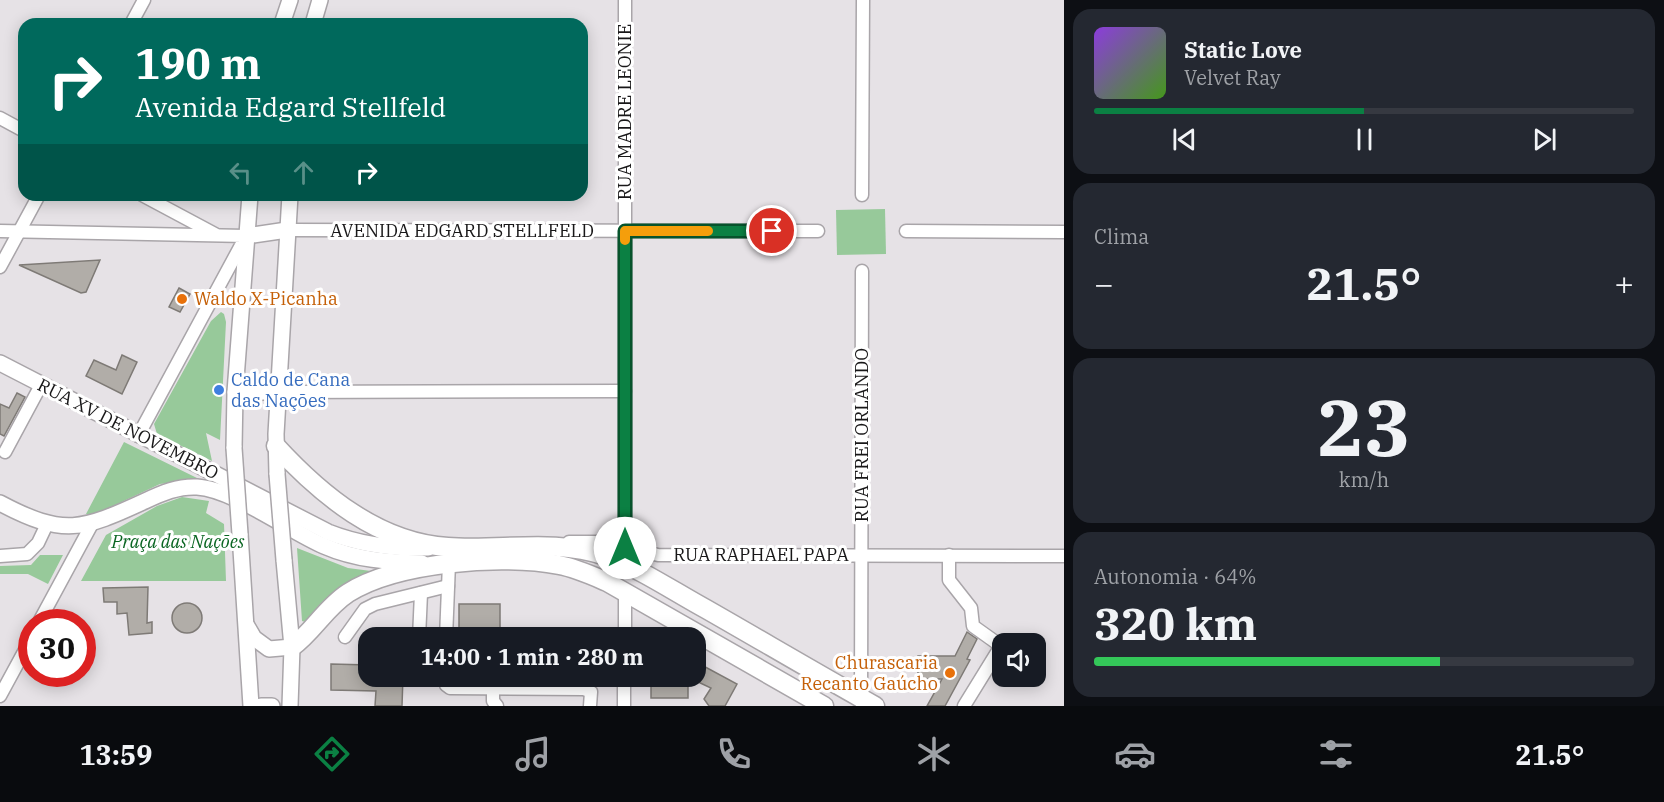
<!DOCTYPE html>
<html lang="pt">
<head>
<meta charset="utf-8">
<style>
	body { margin:0; font-family:"IBM Plex Serif",serif; background:#242831; color:#f1f3f6; height:100vh; display:flex; flex-direction:column; font-size:22px; white-space:nowrap }
	* { box-sizing:border-box; margin:0 }
	p { font-size:20px; color:#9ea1a6 }
	.icon { flex:none; width:33px; height:33px; fill:none; stroke:currentColor; stroke-width:2; stroke-linecap:round; stroke-linejoin:round }
	.map { position:relative; flex:1; overflow:hidden }
	.panel { display:flex; flex-direction:column; gap:9px; padding:9px; background:#0d0f14; width:600px }
	.panel>* { flex:none }
	.guide { position:absolute; left:18px; top:18px; width:570px; height:183px; border-radius:18px; box-shadow:0 3px 15px #0003; background:#00695c; color:#fff; overflow:hidden }
	.controls { position:absolute; left:992px; top:633px; display:grid; gap:12px }
	.controls a { display:grid; place-items:center; width:54px; height:54px; border-radius:12px; background:#171b24; box-shadow:0 3px 15px #0003; font-size:30px }
	.speed { position:absolute; left:18px; top:609px; display:flex; gap:12px; font-size:30px; font-weight:700; text-align:center }
	.speed>* { display:grid; place-content:center; width:78px; height:78px; border-radius:50%; background:#171b24; box-shadow:0 3px 15px #0003; line-height:1 }
	.speed .limit { border:9px solid #d22; background:#fff; color:#111 }
	.pin { position:absolute; display:grid; place-items:center; width:51px; height:51px; color:#fff; margin:-26px; border:3px solid #fff; border-radius:50%; box-shadow:0 2px 6px #0007 }
	.me { position:absolute; width:66px; margin:-33px; rotate:0deg; stroke-linejoin:round; filter:drop-shadow(0 0 4px #0008) }
	.turn { display:flex; align-items:center; gap:21px; height:126px; padding:0 18px; font-size:27px }
	.turn .icon { width:78px; height:78px; stroke-width:2.5 }
	.turn b { display:block; font-size:42px; line-height:51px }
	.lanes { display:flex; align-items:center; height:57px; padding:0 18px; background:#0003; justify-content:center; gap:30px; direction:ltr }
	.lanes .off { opacity:.35 }
	.big { font-size:45px; font-weight:700; line-height:1.1 }
	.panel .tile { flex:1; display:flex; flex-direction:column; justify-content:center; gap:9px; min-width:0; padding:0 21px; border-radius:18px; background:#242831 }
	.panel .dial { align-items:center; gap:0 }
	.dial b { font-size:78px; line-height:1 }
	.song { display:flex; align-items:center; gap:18px }
	.cover { width:72px; height:72px; border-radius:9px; background:linear-gradient(135deg,hsl(270 70% 55%),hsl(100 70% 35%)) }
	.played { height:6px; border-radius:3px; background:linear-gradient(90deg,#0b8043 50%,#363941 50%) }
	.keys { display:flex; justify-content:space-around; direction:ltr }
	.heat { display:flex; justify-content:space-between; align-items:center; font-size:33px; direction:ltr }
	.charge { height:9px; border-radius:4px; background:linear-gradient(90deg,#34c759 64%,#363941 0) }
	.trip { position:absolute; left:358px; top:627px; width:348px; height:60px; border-radius:18px; background:#171b24; box-shadow:0 3px 15px #0003; font-weight:700; line-height:60px; text-align:center }
	.tab-bar { display:flex; height:96px; justify-content:space-around; align-items:center; background:#090b0e; color:#9ea1a6 }
	.tab-bar .icon { width:42px; height:42px }
	.tab-bar .current { color:#0b8043 }
	.tab-bar b { font-size:27px; color:#f1f3f6 }
	main { display:flex; flex:1; min-height:0 }
	.map>svg:first-child { display:block }
	.green { fill:#97c99a }
	.building { fill:#b1ada8; stroke:#7e7a76; stroke-width:1.5 }
	.lines { fill:none; stroke-linecap:round; stroke-linejoin:round }
	.minor-casing { stroke:#a9a5a9; stroke-width:15 }
	.major-casing { stroke:#a9a5a9; stroke-width:18 }
	.highway-casing { stroke:#a9a5a9; stroke-width:21 }
	.minor { stroke:#fff; stroke-width:12 }
	.major { stroke:#fff; stroke-width:15 }
	.highway { stroke:#fff; stroke-width:18 }
	.major-bridge-casing { stroke:#a9a5a9; stroke-width:18; stroke-linecap:butt }
	.major-bridge { stroke:#fff; stroke-width:15 }
	.route-casing { stroke:#07532c; stroke-width:15 }
	.route { stroke:#0b8043; stroke-width:10 }
	.slow { stroke:#f59e0b; stroke-width:10 }
	.food-dot { fill:#e8710a; stroke:#fff; stroke-width:2 }
	.shop-dot { fill:#3f7fe0; stroke:#fff; stroke-width:2 }
	.labels { text-anchor:middle; stroke-width:6; stroke-linejoin:round; paint-order:stroke }
	.street-label { font-size:18px; fill:#181718; stroke:#fff }
	.food-label { font-size:18px; fill:#c56008; stroke:#fff; text-anchor:start }
	.shop-label { font-size:18px; fill:#366cbe; stroke:#fff; text-anchor:start }
	.park-label { font-size:18px; font-style:italic; fill:#0a6622; stroke:#fff }
</style>
</head>
<body>
<main>
<div class="map">
<svg width="1064" height="706" viewBox="0 0 1064 706">
	<rect width="100%" height="100%" fill="#e6e2e6"/>
	<g class="green">
		<path d="M885 209 886 254 837 255 836 210Z"/>
		<path d="M221 312 224 314 226 322 220 440 206 433 212 461 157 434 154 424 211 321Z"/>
		<path d="M124 442 199 479 160 484 96 514H86Z"/>
		<path d="M182 497 209 501 206 513 224 524 226 581H81L106 535 157 506Z"/>
		<path d="M297 548 348 568 371 571C343 583 323 598 305 622L302 621Z"/>
		<path d="M40 555H63L48 584 28 574H0V566L31 565Z"/>
	</g>
	<g class="building">
		<path d="M100 260 86 292 81 293 19 265Z"/>
		<path d="M179 288 190 294 180 312 169 307Z"/>
		<path d="M122 355 137 362 122 394 86 376 94 360 116 370Z"/>
		<path d="M17 393 25 397 4 436 0 434V404L9 408Z"/>
		<path d="M148 587 147 623 152 622V633L129 635 127 613 117 614V602H104L103 588Z"/>
		<circle cx="187" cy="618" r="15"/>
		<rect x="459" y="604" width="41" height="34"/>
		<path d="M967 632 977 639 967 659 970 660 945 706H927L942 679H918V656H955Z"/>
		<path d="M696 662 737 684 725 706H709L704 699 711 688 696 681Z"/>
		<path d="M331 664 369 665V676H403L402 706H375L376 691 331 690Z"/>
		<path d="M651 682 688 683V698H651Z"/>
	</g>
	<g class="lines">
		<defs>
			<g id="minor">
				<path d="M131 24 144 0"/>
				<path d="M0 118 24 131"/>
				<path d="M142 195 215 234"/>
				<path d="M862 195 863 0"/>
				<path d="M287 230 818 231"/>
				<path d="M0 231 246 236 138 436"/>
				<path d="M906 231 1064 232"/>
				<path d="M0 267 39 195"/>
				<path d="M278 392 625 391"/>
				<path d="M5 452 41 385"/>
				<path d="M569 542H601L658 555 1064 556"/>
				<path d="M625 547V0"/>
				<path d="M949 555V580L971 608 973 626 1001 646 964 706"/>
				<path d="M0 556 27 554 38 543 47 524"/>
				<path d="M39 622 92 524"/>
				<path d="M345 637 365 609 375 604 448 586"/>
				<path d="M419 638 421 593"/>
				<path d="M446 638 449 563"/>
				<path d="M625 638V592"/>
				<path d="M445 676 446 685 450 688 584 689 591 692 590 706"/>
				<path d="M493 687V701L497 706"/>
				<path d="M0 696 32 637"/>
				<path d="M861 702 862 271"/>
				<path d="M624 706V676"/>
			</g>
			<g id="major">
				<path d="M282 24 290 0"/>
				<path d="M313 24 320 0"/>
				<path d="M246 236 287 230"/>
				<path d="M0 363 328 532C361 545 392 549 428 548"/>
				<path d="M235 392H278"/>
				<path d="M234 448 235 392 250 195"/>
				<path d="M277 474 276 434 290 195"/>
				<path d="M0 503C64 537 82 530 145 501 162 493 178 486 197 487 233 489 289 531 324 546 356 560 389 562 422 563"/>
				<path d="M240 534 251 706"/>
				<path d="M284 560 292 647 290 706"/>
				<path d="M247 626 254 638 269 649 292 647"/>
				<path d="M261 706H272"/>
			</g>
			<g id="highway">
				<path d="M276 446C321 495 379 543 448 547 500 551 555 538 606 556 641 569 673 591 706 609 762 641 818 674 875 706"/>
				<path d="M292 647C313 632 325 608 348 593 397 562 502 554 559 565 576 568 591 575 607 582L824 706"/>
			</g>
		</defs>
		<use href="#minor" class="minor-casing"/>
		<use href="#major" class="major-casing"/>
		<use href="#highway" class="highway-casing"/>
		<use href="#minor" class="minor"/>
		<use href="#major" class="major"/>
		<use href="#highway" class="highway"/>
		<defs>
			<g id="major-bridge">
				<path d="M234 448 240 534"/>
				<path d="M277 474 284 560"/>
			</g>
		</defs>
		<use href="#major-bridge" class="major-bridge-casing"/>
		<use href="#major-bridge" class="major-bridge"/>
	</g>
	<g class="lines">
		<defs>
			<path id="route" d="M625 548V231H772"/>
		</defs>
		<use href="#route" class="route-casing"/>
		<use href="#route" class="route"/>
		<path class="slow" d="M625 240V231H708"/>
	</g>
	<g class="food-dot">
		<circle cx="182" cy="299" r="6"/>
		<circle cx="950" cy="673" r="6"/>
	</g>
	<circle class="shop-dot" cx="219" cy="390" r="6"/>
	<g class="labels">
		<g class="street-label">
			<text transform="translate(625 112) rotate(-90)" y="6">RUA MADRE LEONIE</text>
			<text x="462" y="237">AVENIDA EDGARD STELLFELD</text>
			<text transform="translate(128 429) rotate(27)" y="6">RUA XV DE NOVEMBRO</text>
			<text transform="translate(862 435) rotate(-90)" y="6">RUA FREI ORLANDO</text>
			<text x="761" y="561">RUA RAPHAEL PAPA</text>
		</g>
		<g class="food-label">
			<text x="194" y="305">Waldo X-Picanha</text>
			<text x="938" y="669" text-anchor="end">Churascaria<tspan x="938" dy="21">Recanto Gaúcho</tspan></text>
		</g>
		<g class="shop-label">
			<text x="231" y="386">Caldo de Cana<tspan x="231" dy="21">das Nações</tspan></text>
		</g>
		<g class="park-label">
			<text x="178" y="548">Praça das Nações</text>
		</g>
	</g>
</svg>
<div class="controls">
<a><svg class="icon" aria-label="sound" viewBox="0 0 24 24"><path d="M4 9h4l5-4v14l-5-4H4zM17 9q2 3 0 6"/></svg></a>
</div>
<div class="speed"><div class="limit">30</div></div>
<div class="pin" style="left:772px;top:231px;background:#d93025"><svg class="icon" aria-label="arrive" viewBox="0 0 24 24"><path d="M6 21V4h12l-3 4 3 4H6"/></svg></div>
<svg class="me" style="left:625px;top:548px" viewBox="-20 -20 40 40"><circle r="19" fill="#fff"/><path d="M0-13L10 11 0 6-10 11z" fill="#0b8043"/></svg>
<div class="trip">14:00 · 1 min · 280 m</div>
<div class="guide">
<div class="turn"><svg class="icon" aria-label="right" viewBox="0 0 24 24"><path d="M7 20v-9h11M14 6l5 5-5 5"/></svg><div><b>190 m</b>Avenida Edgard Stellfeld</div></div>
<div class="lanes"><svg class="icon off" aria-label="left" viewBox="0 0 24 24"><path d="M17 20v-9H6M10 6l-5 5 5 5"/></svg><svg class="icon off" aria-label="ahead" viewBox="0 0 24 24"><path d="M12 20V5M6 11l6-6 6 6"/></svg><svg class="icon" aria-label="right" viewBox="0 0 24 24"><path d="M7 20v-9h11M14 6l5 5-5 5"/></svg></div>
</div>
</div>
<section class="panel">
<div class="tile">
<div class="song"><i class="cover"></i><div><b>Static Love</b><p>Velvet Ray</p></div></div>
<div class="played"></div>
<div class="keys"><svg class="icon" aria-label="previous" viewBox="0 0 24 24"><path d="M18 5L8 12l10 7zM5 5v14"/></svg><svg class="icon" aria-label="pause" viewBox="0 0 24 24"><path d="M8 5v14M16 5v14"/></svg><svg class="icon" aria-label="next" viewBox="0 0 24 24"><path d="M6 5l10 7-10 7zM19 5v14"/></svg></div>
</div>
<div class="tile"><p>Clima</p>
<div class="heat"><a>−</a><b class="big">21.5°</b><a>+</a></div>
</div>
<div class="tile dial"><b>23</b><p>km/h</p></div>
<div class="tile"><p>Autonomia · 64%</p><b class="big">320 km</b><div class="charge"></div></div>
</section>
</main>
<nav class="tab-bar">
<b>13:59</b>
<svg class="icon current" aria-label="directions" viewBox="0 0 24 24"><path d="M12 3l9 9-9 9-9-9zM9 14v-3h6M13 9l2 2-2 2"/></svg>
<svg class="icon" aria-label="music" viewBox="0 0 24 24"><path d="M9 18V5l10-2v13"/><circle cx="6" cy="18" r="3"/><circle cx="16" cy="16" r="3"/></svg>
<svg class="icon" aria-label="phone" viewBox="0 0 24 24"><path d="M5 4h4l2 5-3 2q2 4 5 5l2-3 5 2v4C11 20 4 13 5 4z"/></svg>
<svg class="icon" aria-label="climate" viewBox="0 0 24 24"><path d="M12 3v18M4 7l16 10M4 17L20 7"/></svg>
<svg class="icon" aria-label="car" viewBox="0 0 24 24"><path d="M5 17H2v-5l4-1 3-4h7l3 4 3 1v5h-3M9 17h6M6 11h13"/><circle cx="7" cy="17" r="2"/><circle cx="17" cy="17" r="2"/></svg>
<svg class="icon" aria-label="filters" viewBox="0 0 24 24"><path d="M4 7h16M4 17h16"/><circle cx="9" cy="7" r="2"/><circle cx="15" cy="17" r="2"/></svg>
<b>21.5°</b>
</nav>
</body>
</html>
